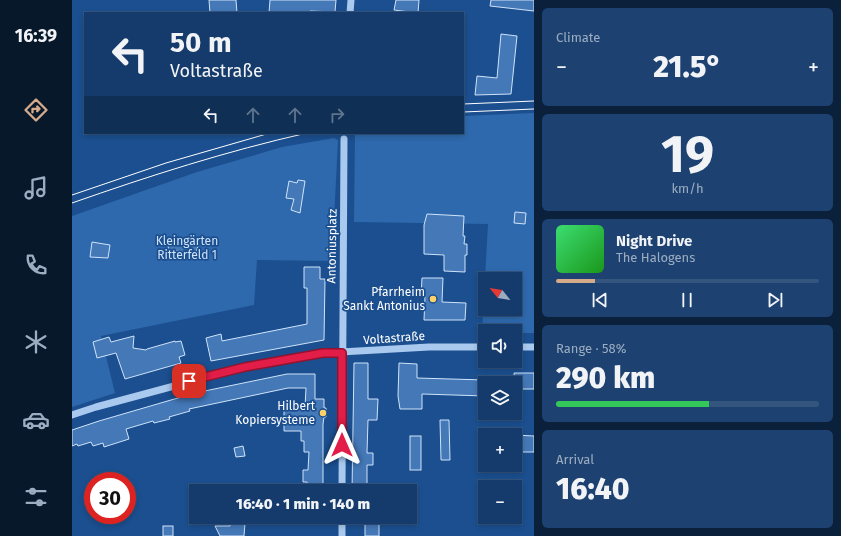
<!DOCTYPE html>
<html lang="en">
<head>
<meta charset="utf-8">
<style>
	body { margin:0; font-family:"Fira Sans",sans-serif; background:#1d4271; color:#f1f3f6; height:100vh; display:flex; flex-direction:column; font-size:15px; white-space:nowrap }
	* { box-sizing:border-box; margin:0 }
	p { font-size:13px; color:#9dadc1 }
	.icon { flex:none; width:22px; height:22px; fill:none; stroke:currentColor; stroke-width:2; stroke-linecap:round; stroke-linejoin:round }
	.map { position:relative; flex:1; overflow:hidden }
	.panel { display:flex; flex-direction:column; gap:8px; padding:8px; background:#0b203b; width:307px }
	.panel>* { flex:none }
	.banner { position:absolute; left:12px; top:12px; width:380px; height:122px; border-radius:0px; box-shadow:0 2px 6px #0003,0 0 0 1px #33557e; background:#143b6b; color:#f1f3f6; overflow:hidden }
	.needle { width:26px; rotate:300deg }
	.fabs { position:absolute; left:406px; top:272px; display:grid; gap:8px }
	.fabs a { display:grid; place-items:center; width:44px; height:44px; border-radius:0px; background:#143b6b; box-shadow:0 2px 6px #0003,0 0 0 1px #33557e; font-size:20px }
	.speed { position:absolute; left:12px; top:472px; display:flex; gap:8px; font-size:20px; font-weight:700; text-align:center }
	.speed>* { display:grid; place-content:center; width:52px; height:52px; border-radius:50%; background:#143b6b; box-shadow:0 2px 6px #0003,0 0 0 1px #33557e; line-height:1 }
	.speed .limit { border:6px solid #d22; background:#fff; color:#111 }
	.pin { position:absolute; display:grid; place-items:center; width:34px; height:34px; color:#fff; margin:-17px; border-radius:8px; box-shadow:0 2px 6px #0006 }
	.me { position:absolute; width:44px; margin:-22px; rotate:0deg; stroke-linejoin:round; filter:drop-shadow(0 0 3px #0008) }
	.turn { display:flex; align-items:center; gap:14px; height:84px; padding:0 20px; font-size:18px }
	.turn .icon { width:52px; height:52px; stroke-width:2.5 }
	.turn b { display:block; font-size:28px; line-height:34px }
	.lanes { display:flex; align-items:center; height:38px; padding:0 20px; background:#0003; justify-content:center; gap:20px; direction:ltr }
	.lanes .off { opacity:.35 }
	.big { font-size:30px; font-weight:800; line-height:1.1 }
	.panel .tile { flex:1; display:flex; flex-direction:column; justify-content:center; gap:6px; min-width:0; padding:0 14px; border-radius:6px; background:#1d4271 }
	.panel .dial { align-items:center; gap:0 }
	.dial b { font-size:52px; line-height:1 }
	.song { display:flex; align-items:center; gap:12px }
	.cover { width:48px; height:48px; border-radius:6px; background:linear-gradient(135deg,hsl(140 70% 55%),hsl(120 70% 35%)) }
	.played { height:4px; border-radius:2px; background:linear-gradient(90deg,#d6ab8b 15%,#33557e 15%) }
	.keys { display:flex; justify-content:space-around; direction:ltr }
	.heat { display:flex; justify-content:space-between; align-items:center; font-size:22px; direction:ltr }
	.charge { height:6px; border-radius:3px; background:linear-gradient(90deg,#34c759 58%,#33557e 0) }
	.trip { position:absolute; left:117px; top:484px; width:228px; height:40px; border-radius:0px; background:#143b6b; box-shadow:0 2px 6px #0003,0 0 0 1px #33557e; font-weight:800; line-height:40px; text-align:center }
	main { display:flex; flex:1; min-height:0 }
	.menu { display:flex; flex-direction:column; width:72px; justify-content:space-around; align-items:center; background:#08182b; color:#9dadc1 }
	.menu .icon { width:28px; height:28px }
	.menu .selected { color:#d6ab8b }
	.menu b { font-size:18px; color:#f1f3f6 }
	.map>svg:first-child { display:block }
	.green { fill:#2e69ad; fill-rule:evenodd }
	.building { fill:#4478b7; stroke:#cfe3fa }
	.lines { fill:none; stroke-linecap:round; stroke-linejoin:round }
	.minor { stroke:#a9c9ee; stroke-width:7 }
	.tram { stroke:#fff; stroke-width:1 }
	.route-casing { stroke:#92132f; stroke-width:10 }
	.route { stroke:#e11d48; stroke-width:7 }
	.poi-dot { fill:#ffd166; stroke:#1b4f8f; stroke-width:1.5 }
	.labels { text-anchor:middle; stroke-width:3.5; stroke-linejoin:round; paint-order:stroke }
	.park-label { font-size:12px; fill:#cfe3fa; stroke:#1b4f8f }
	.street-label { font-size:12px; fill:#fff; stroke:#1b4f8f }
	.poi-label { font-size:12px; fill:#fff; stroke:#1b4f8f; text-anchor:end }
</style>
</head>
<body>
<main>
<nav class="menu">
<b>16:39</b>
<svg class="icon selected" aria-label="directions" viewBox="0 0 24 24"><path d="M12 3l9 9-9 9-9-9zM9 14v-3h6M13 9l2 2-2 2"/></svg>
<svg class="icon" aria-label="music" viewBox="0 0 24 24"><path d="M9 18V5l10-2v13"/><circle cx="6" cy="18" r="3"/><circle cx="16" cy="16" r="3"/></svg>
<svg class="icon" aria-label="phone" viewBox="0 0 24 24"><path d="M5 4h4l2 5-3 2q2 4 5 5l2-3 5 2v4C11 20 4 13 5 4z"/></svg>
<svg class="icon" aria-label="climate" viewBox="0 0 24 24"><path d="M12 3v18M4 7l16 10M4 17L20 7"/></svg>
<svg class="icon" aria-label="car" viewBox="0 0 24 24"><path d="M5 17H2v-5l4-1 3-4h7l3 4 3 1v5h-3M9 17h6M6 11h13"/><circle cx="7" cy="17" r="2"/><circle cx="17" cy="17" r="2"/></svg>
<svg class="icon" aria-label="filters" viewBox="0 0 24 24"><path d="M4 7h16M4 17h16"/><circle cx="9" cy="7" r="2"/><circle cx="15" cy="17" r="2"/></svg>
</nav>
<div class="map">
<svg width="462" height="536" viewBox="0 0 462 536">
	<rect width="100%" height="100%" fill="#1b4f8f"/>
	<g class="green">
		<path d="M462 113V333H443V331H413V333H410L416 224 282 222 283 133H391V116ZM413 279H443V309H413Z"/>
		<path d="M262 138 266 140 260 261 185 260 182 305 29 336 43 393 0 407V216L125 172 210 147Z"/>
	</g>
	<g class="building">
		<path d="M137 0H164L165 13H138Z"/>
		<path d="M198 0H264L263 12 238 11V13H197Z"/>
		<path d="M324 0H347L346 13 322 10Z"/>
		<path d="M419 0H462V11L418 6Z"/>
		<path d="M429 34 445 36 439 94 403 95 405 76 425 78Z"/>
		<path d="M226 180 233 181 228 213 219 210 222 199 214 198 217 181 225 183Z"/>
		<path d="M443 212 454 213 453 224 442 223Z"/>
		<path d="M355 214 392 216 391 236H393L392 244H395V255H393V272L372 271V255L352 254V225Z"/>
		<path d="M97 241 126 246 124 253 96 250Z"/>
		<path d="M20 242 38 245 36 258 18 257Z"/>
		<path d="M232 267H248V279H253L252 340 139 361 134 338 149 334 150 341 235 324V288H232Z"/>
		<path d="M350 278H371L370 302 394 303 393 320H352L353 296H349Z"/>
		<path d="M62 336 61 348 74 350 75 349 103 341V342L109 341 113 355 107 357 109 363 53 379 44 353 25 358 21 342 37 337 39 342Z"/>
		<path d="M282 363H296V399H306L305 420H296L295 453H301V465H295V491H280Z"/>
		<path d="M327 363 345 364V378L413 380V396L350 394V409H328L326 396Z"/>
		<path d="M442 373H462V389H443Z"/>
		<path d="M215 374H243V399H252V408H254V417H252L251 424V491H236L235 482H231V470H236L237 452H232V441H229V431H212V407H233L234 388H216L117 409 118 411 97 417 98 419 82 423 81 421 54 429 57 439 32 447 31 443 21 446 19 442 6 446 5 444 0 446V430L27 421 123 393Z"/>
		<path d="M368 420H377L378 460H369Z"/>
		<path d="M443 435 462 436V452H443Z"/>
		<rect x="338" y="436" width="11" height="34"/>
		<path d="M171 446 173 456 164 457 162 448Z"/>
		<rect x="293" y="518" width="14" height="18"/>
		<path d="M158 523H173L172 536H148L143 526H158Z"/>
		<rect x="91" y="526" width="10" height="10"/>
	</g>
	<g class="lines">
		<g class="minor">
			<path d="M278 13 279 0"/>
			<path d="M443 347H462"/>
			<path d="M0 415 24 407 173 367 251 353 357 347H413"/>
			<path d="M270 491 272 139"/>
			<path d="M270 517V536"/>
		</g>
		<g class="tram">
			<path d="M391 104 462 101"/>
			<path d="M391 112 462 109"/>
			<path d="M0 195 94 163 198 133"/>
			<path d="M0 203C77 176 155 151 235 133"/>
		</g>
	</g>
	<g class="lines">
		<defs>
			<path id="route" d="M117 381 173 367 251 353H270V445"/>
		</defs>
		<use href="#route" class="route-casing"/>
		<use href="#route" class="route"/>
	</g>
	<g class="poi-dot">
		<circle cx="361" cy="299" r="4"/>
		<circle cx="251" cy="413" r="4"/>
	</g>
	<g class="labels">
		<g class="park-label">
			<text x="115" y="245">Kleingärten<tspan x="115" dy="14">Ritterfeld 1</tspan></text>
		</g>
		<g class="street-label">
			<text transform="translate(260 246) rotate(-89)" y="4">Antoniusplatz</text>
			<text transform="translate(322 338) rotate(-4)" y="4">Voltastraße</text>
		</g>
		<g class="poi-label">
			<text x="353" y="296">Pfarrheim<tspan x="353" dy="14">Sankt Antonius</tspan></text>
			<text x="243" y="410">Hilbert<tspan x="243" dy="14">Kopiersysteme</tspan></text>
		</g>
	</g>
</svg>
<div class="fabs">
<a><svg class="needle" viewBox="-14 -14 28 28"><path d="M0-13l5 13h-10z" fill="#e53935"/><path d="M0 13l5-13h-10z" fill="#9dadc1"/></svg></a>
<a><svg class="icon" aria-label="sound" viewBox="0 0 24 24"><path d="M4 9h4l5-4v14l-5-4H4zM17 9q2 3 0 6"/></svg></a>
<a><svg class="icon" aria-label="layers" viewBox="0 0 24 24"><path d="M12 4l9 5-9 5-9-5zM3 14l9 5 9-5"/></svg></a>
<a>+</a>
<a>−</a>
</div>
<div class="speed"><div class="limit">30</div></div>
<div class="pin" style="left:117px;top:381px;background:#d93025"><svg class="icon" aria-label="arrive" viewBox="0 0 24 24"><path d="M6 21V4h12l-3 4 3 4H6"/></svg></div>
<svg class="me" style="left:270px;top:445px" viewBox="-20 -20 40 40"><path d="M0-17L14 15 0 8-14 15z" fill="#e11d48" stroke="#fff" stroke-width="4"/></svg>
<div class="trip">16:40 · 1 min · 140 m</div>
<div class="banner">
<div class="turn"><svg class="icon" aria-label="left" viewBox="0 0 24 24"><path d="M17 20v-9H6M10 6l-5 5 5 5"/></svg><div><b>50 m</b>Voltastraße</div></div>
<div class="lanes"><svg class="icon" aria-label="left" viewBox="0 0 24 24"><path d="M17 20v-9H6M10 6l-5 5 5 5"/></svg><svg class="icon off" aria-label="ahead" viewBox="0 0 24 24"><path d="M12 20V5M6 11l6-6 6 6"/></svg><svg class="icon off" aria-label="ahead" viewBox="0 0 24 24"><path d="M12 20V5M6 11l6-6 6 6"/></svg><svg class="icon off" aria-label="right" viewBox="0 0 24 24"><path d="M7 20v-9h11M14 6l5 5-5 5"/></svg></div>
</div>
</div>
<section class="panel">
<div class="tile"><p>Climate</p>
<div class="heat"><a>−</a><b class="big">21.5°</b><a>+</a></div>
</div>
<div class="tile dial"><b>19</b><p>km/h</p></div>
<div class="tile">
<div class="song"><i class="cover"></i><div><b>Night Drive</b><p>The Halogens</p></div></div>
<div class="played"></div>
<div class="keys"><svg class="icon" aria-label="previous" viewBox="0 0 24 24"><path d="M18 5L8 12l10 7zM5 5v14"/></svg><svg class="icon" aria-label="pause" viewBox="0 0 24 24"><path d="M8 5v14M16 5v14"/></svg><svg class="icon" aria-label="next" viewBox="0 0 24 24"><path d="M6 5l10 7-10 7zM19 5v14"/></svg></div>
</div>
<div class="tile"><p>Range · 58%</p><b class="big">290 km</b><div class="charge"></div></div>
<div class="tile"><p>Arrival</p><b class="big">16:40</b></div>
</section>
</main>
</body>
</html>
